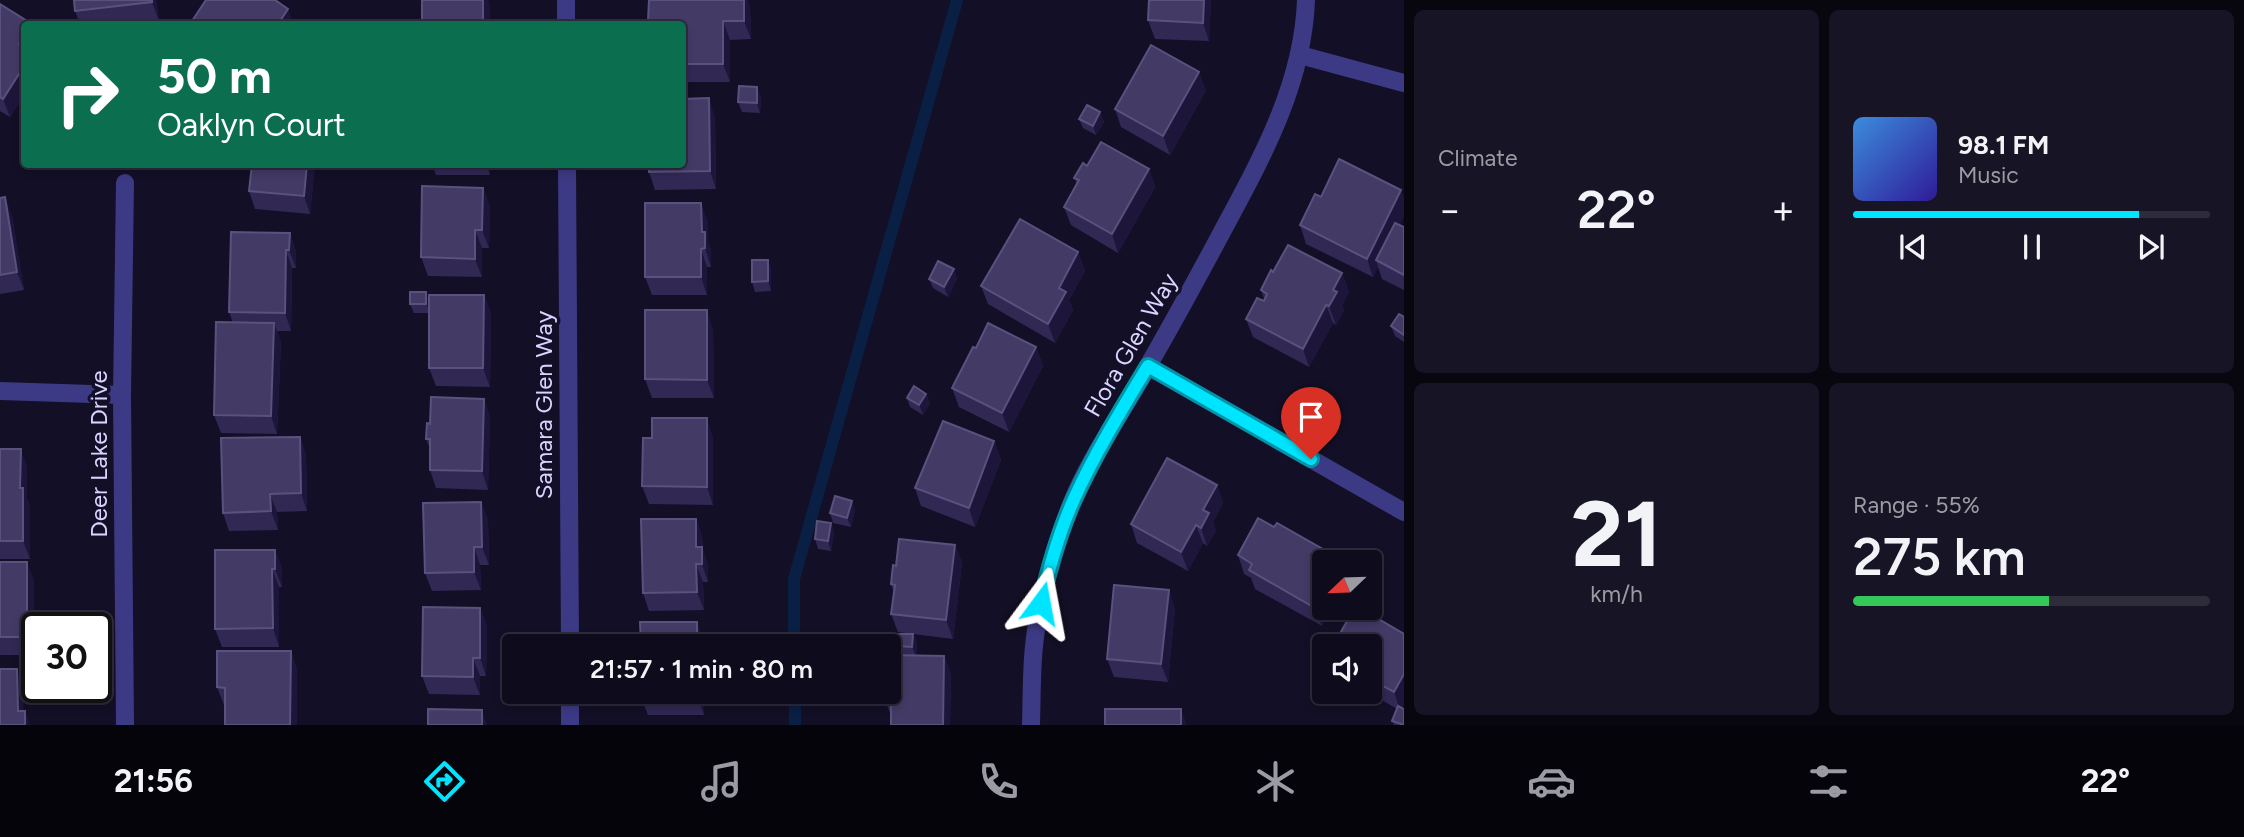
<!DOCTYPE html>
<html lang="en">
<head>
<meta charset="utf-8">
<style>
	body { margin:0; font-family:Figtree,sans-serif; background:#171425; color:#f1f3f6; height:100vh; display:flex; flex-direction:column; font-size:26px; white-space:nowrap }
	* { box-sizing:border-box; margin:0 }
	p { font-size:23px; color:#9b9ba3 }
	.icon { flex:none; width:38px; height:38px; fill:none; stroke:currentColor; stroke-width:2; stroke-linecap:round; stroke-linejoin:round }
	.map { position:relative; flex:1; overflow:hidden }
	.sheet { display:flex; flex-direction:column; gap:10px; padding:10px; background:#08060f; width:840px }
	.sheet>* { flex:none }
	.banner { position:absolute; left:21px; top:21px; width:665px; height:147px; border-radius:7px; box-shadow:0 4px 10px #0003,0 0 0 2px #2e2b3b; background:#0b6e4f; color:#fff; overflow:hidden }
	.needle { width:46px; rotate:247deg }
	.controls { position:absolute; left:1312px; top:550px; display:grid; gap:14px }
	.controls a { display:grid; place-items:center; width:70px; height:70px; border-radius:7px; background:#0e0b1c; box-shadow:0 4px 10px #0003,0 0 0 2px #2e2b3b; font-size:35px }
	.speed { position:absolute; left:21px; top:612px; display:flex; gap:14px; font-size:35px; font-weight:700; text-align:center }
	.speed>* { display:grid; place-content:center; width:91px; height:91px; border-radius:50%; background:#0e0b1c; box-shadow:0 4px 10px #0003,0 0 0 2px #2e2b3b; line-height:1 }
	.speed .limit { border:4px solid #111; border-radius:10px; background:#fff; color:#111 }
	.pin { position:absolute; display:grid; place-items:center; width:60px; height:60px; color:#fff; margin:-72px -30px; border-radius:50% 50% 50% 0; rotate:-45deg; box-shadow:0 0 7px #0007 }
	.pin .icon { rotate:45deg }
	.me { position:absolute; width:77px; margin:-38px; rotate:13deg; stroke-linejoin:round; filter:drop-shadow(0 0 5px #0008) }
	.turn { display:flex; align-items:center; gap:24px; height:147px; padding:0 21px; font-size:32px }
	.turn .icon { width:91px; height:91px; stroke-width:2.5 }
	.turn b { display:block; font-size:49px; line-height:60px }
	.big { font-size:52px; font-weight:600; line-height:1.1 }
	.sheet .widget { flex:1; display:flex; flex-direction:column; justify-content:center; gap:10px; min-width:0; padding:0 24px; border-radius:10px; background:#171425 }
	.sheet .dial { align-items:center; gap:0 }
	.dial b { font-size:91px; line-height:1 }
	.song { display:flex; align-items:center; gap:21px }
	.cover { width:84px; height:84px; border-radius:10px; background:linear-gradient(135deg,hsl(210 70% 55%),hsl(250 70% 35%)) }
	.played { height:7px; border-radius:4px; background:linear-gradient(90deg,#00e5ff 80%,#2e2b3b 80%) }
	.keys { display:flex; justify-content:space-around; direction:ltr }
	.heat { display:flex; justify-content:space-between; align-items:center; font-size:38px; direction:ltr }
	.charge { height:10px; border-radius:5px; background:linear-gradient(90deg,#34c759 55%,#2e2b3b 0) }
	.sheet .tiles { flex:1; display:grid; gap:10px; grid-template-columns:repeat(2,1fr) }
	.trip { position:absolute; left:502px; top:634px; width:399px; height:70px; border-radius:7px; background:#0e0b1c; box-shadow:0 4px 10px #0003,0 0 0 2px #2e2b3b; font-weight:600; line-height:70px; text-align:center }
	.tab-bar { display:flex; height:112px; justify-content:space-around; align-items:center; background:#06040b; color:#9b9ba3 }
	.tab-bar .icon { width:49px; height:49px }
	.tab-bar .active { color:#00e5ff }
	.tab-bar b { font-size:32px; color:#f1f3f6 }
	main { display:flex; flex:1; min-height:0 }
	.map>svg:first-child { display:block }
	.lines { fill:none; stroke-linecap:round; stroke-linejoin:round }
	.stream { stroke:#0a1f44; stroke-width:12 }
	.street { stroke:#3d3a85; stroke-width:18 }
	.wall { fill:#312854 }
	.shaded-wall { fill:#1d163a }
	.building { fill:#433a66; stroke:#5a527e; stroke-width:2 }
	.route-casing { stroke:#0095a6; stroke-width:18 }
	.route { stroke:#00e5ff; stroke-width:12 }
	.labels { text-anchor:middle; stroke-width:7; stroke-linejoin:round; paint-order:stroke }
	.street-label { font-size:24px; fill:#d9d4ff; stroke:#130f26 }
</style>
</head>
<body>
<main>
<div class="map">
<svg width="1404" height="725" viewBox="0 0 1404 725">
	<rect width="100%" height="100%" fill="#130f26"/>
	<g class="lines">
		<g class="stream">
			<path d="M794 646V579L957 0"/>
			<path d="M795 691V725"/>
		</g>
		<g class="street">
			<path d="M566 0V24"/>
			<path d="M1300 55 1404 83"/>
			<path d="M567 164 570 646"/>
			<path d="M1148 366 1404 512"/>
			<path d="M0 391 122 395"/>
			<path d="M570 691V725"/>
			<path d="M125 725 122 395 125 183"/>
			<path d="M1031 725C1032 690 1031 653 1038 619 1045 579 1057 540 1072 502 1088 463 1113 426 1134 390 1165 338 1193 286 1222 232 1261 159 1303 85 1306 0"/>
		</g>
	</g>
	<g class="wall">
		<path d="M74 0H156L159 21 123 24H80L75 11Z"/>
		<path d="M489 0 490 24H422Z"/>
		<path d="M1149 0H1211L1209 41 1155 39 1148 20Z"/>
		<path d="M0 4 24 24V95L10 117 0 111Z"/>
		<path d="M750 6 751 39 730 40V82H682V24H650L648 21Z"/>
		<path d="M1206 90 1170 155 1121 127 1115 109Z"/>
		<path d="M761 97 760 113 742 112 738 102Z"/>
		<path d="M1100 112 1104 122 1096 135 1083 128 1079 119Z"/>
		<path d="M715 117 716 189 655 190 649 172Z"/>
		<path d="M252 164H315L310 214 255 209 249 191Z"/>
		<path d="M432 164H490V175H436Z"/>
		<path d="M1087 166 1149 169 1155 187 1118 253 1071 225 1064 207 1077 184 1074 178Z"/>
		<path d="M483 188 490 206 489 248H482V277L428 276 421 257Z"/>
		<path d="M1401 190 1404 199V215L1399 225 1404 227V290L1382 279 1378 267 1373 277 1306 244 1300 225 1321 197Z"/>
		<path d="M0 198 12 216 24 290 0 294Z"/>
		<path d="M708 221V242L711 250V267H707V295H652L645 277Z"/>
		<path d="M290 233 296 252V268H292L291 331H277L281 342 277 434 221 433 214 415 233 323 229 312Z"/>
		<path d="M1078 252 1085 271 1069 300 1073 310 1055 343 988 304 981 286Z"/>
		<path d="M768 260 771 270V291L755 292 752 282Z"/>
		<path d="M954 269 957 279 948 297 933 288 929 279Z"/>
		<path d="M1273 272 1342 273 1349 292 1342 305 1344 310 1336 325 1333 323 1309 367 1253 337 1246 319 1264 301V299L1261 290Z"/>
		<path d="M484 295 491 313 490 387 436 386 429 368V313H414L410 304Z"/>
		<path d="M1404 317V342L1395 336 1391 326Z"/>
		<path d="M713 329 714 398H652L645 379Z"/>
		<path d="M1036 347 1043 366 1009 432 959 407 952 388Z"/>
		<path d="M926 394 930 403 923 415 910 407 907 398Z"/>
		<path d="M484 399 490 417 488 490 436 488 430 470V449L426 439 430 424Z"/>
		<path d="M300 437 306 455 307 511 277 512 278 530 229 531 223 513Z"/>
		<path d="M713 437V505L649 504 642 486Z"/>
		<path d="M994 441 1001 460 975 527 921 506 915 488Z"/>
		<path d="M0 449 27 467V499L30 506V559H0Z"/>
		<path d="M1217 485 1223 503 1213 522 1216 531 1207 546 1203 543 1188 571 1137 543 1131 524Z"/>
		<path d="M481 502 488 520 489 565H480L481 590 432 591 425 573Z"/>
		<path d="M855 510 851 527 833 523 830 513Z"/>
		<path d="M696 519 702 537 703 550 708 565V582H703L704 610 649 611 643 593Z"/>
		<path d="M831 523 834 533 831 551 818 549 815 539Z"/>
		<path d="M1274 527 1342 560 1343 562H1325V607H1333L1322 626 1255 589 1251 578 1244 574 1238 555Z"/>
		<path d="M955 545 962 563 953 639 913 634 917 643 916 655 944 656 951 674 950 725H891V716L885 700 889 691V649L891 655H901L897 646 912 634 898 632 891 614 894 593 891 584 896 566Z"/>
		<path d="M275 550 282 569V587H279V647H222L215 629Z"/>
		<path d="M0 562 34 580V655H0Z"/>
		<path d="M480 608 487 626 486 676H480V695L429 694 422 676Z"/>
		<path d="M1175 608 1168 682 1114 677 1107 659Z"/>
		<path d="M1404 634V704L1402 708 1404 725H1394L1392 721 1397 709 1375 696 1372 701 1357 691H1370V646Z"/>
		<path d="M291 651 297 670V725H225V706L224 705 217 687Z"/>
		<path d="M704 691V715H648L641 697Z"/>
	</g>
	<g class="shaded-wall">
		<path d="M152 0H156L159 21 152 2Z"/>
		<path d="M483 0H489L490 24H485L483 20Z"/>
		<path d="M744 0H748L750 6 751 39 744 21Z"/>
		<path d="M1204 0H1211L1209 41 1203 23Z"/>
		<path d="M288 9 294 24H278Z"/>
		<path d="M723 21 730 40V82L723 64Z"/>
		<path d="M24 35V59L19 44Z"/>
		<path d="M24 66V95L10 117 3 99Z"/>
		<path d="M1199 72 1206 90 1170 155 1163 136Z"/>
		<path d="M757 87 761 97 760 113 757 103Z"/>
		<path d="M709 98 715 117 716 189 710 171Z"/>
		<path d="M1100 112 1104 122 1096 135 1093 126Z"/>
		<path d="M307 164H315L310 214 304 196Z"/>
		<path d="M486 164H490V175Z"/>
		<path d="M1149 169 1155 187 1118 253 1112 234Z"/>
		<path d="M483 188 490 206 489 248 482 230Z"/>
		<path d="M1401 190 1404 199V215L1380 263 1376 260 1378 267 1373 277 1367 259Z"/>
		<path d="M5 197 12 216 24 290 17 272Z"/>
		<path d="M701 203 708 221V242L711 250V267L705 248 702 232Z"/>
		<path d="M475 230 482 248V277L475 259Z"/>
		<path d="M290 233 296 252V268L289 250Z"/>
		<path d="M701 249 707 267V295L701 277Z"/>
		<path d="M286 250 292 268 291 331 285 313Z"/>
		<path d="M1078 252 1085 271 1069 300 1073 310 1055 343 1048 324 1059 288Z"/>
		<path d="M768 260 771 270V291L768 281Z"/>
		<path d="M954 269 957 279 948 297 944 287Z"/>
		<path d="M1342 273 1349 292 1342 305 1344 310 1336 325 1329 306 1333 290Z"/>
		<path d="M426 292 429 301 430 313 426 304Z"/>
		<path d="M484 295 491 313 490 387 483 368Z"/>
		<path d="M1326 305 1333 323 1309 367 1303 349Z"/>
		<path d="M707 310 713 329 714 398 707 380Z"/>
		<path d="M274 323 281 342 277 434 271 416Z"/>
		<path d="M1036 347 1043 366 1009 432 1002 413Z"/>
		<path d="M926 394 930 403 923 415 919 405Z"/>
		<path d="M484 399 490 417 488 490 482 471Z"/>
		<path d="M707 418 713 437V505L707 487Z"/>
		<path d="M300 437 306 455 307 511 301 493Z"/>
		<path d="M994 441 1001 460 975 527 969 508Z"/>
		<path d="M21 449 27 467V499L30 506V559L23 541 20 488Z"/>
		<path d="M1217 485 1223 503 1213 522 1216 531 1207 546 1201 528 1203 510Z"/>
		<path d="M270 494 277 512 278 530 271 511Z"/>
		<path d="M852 501 855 510 851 527 847 518Z"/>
		<path d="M481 502 488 520 489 565 482 547Z"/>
		<path d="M696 519 702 537 703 550 708 565V582L696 547Z"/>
		<path d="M831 523 834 533 831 551 828 541Z"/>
		<path d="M1196 525 1203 543 1188 571 1181 552Z"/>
		<path d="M955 545 962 563 953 639 946 620Z"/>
		<path d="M474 547 480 565 481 590 474 572Z"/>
		<path d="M275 550 282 569V587L275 569Z"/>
		<path d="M27 562 34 580V655L27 637Z"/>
		<path d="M696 564 703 582 704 610 697 592Z"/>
		<path d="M272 569 279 587V647L273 628Z"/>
		<path d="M1169 590 1175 608 1168 682 1161 664Z"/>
		<path d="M1325 591V607H1333L1322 626 1315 608Z"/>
		<path d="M480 608 487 626 486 676 480 658Z"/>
		<path d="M697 622 704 640V646H697Z"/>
		<path d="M913 634 917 643 916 656 912 647Z"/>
		<path d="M291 651 297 670V725H290Z"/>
		<path d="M944 656 951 674 950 725H943Z"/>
		<path d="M473 658 480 676V695L473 677Z"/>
		<path d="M17 669 23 687 24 725 18 711Z"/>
		<path d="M1404 674V704L1400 710 1394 692Z"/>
		<path d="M1370 684 1375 696 1372 701 1368 691H1370Z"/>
		<path d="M698 691H704V715L698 697Z"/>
		<path d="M1181 709 1187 725H1181Z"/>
		<path d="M482 710 487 725H482Z"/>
		<path d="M25 711 30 725H25Z"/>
	</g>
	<g class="building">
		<path d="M74 0H152V2L75 11Z"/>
		<path d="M206 0H275L288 9 278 24H190Z"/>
		<path d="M422 0H483V20H476V24H422Z"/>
		<path d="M649 0H744V21H723V64H682V24H655V20L648 21Z"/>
		<path d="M1149 0H1204L1203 23 1148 20Z"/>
		<path d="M0 4 32 24H24V35L19 44 24 47V66L3 99 0 97Z"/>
		<path d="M1151 45 1199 72 1163 136 1115 109Z"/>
		<path d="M739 86 757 87V103L738 102Z"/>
		<path d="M709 98 710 171 649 172V164H682V99Z"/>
		<path d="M1087 105 1100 112 1093 126 1079 119Z"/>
		<path d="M1101 142 1149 169 1112 234 1064 207 1079 180 1074 178 1083 163 1087 166Z"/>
		<path d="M1339 159 1401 190 1367 259 1300 225 1315 194 1321 197Z"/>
		<path d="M252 164H307L304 196 249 191Z"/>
		<path d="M422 186 483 188 482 230H475V259L421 257Z"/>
		<path d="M5 197 17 272 0 275V198Z"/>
		<path d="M645 203H701L702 232H705V248L701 249V277H645Z"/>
		<path d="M1020 219 1078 252 1059 288 1066 292 1048 324 981 286Z"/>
		<path d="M1395 223 1404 227V275L1376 260Z"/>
		<path d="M231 232 290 233 289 250H286L285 313 229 312Z"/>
		<path d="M1288 245 1342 273 1333 290 1337 292 1329 306 1326 305 1303 349 1246 319 1257 298 1264 301 1267 294 1261 290 1271 270 1273 272Z"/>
		<path d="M752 260H768V281L752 282Z"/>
		<path d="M938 261 954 269 944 287 929 279Z"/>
		<rect x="410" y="292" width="16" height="12"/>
		<path d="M429 295H484L483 368H429Z"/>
		<path d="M645 310H707V380L645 379Z"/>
		<path d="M1399 314 1404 317V335L1391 326Z"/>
		<path d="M216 322 274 323 271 416 214 415Z"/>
		<path d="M988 323 1036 347 1002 413 952 388 973 347 976 348Z"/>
		<path d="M914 386 926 394 919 405 907 398Z"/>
		<path d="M431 397 484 399 482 471 430 470V439H426L427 423 430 424Z"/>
		<path d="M652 418H707V487L642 486 643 438H652Z"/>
		<path d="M943 421 994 441 969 508 915 488Z"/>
		<path d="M300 437 301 493 270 494 271 511 223 513 221 438Z"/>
		<path d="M0 449H21L20 488H23V541H0Z"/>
		<path d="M1167 458 1217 485 1203 510 1209 513 1201 528 1196 525 1181 552 1131 524Z"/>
		<path d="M835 496 852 501 847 518 830 513Z"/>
		<path d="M481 502 482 547H474V572L425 573 423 503Z"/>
		<path d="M1258 518 1274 527 1277 523 1342 560 1341 562H1325V591L1315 608 1249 570 1252 564 1238 555Z"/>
		<path d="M641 519H696V547H702V564H696L697 592 643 593Z"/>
		<path d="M817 521 831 523 828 541 815 539Z"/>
		<path d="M899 539 955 545 946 620 891 614 895 585 891 584 893 565 896 566Z"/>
		<path d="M215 550H275V569H272L273 628 215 629Z"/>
		<rect x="0" y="562" width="27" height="75"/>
		<path d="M1114 585 1169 590 1161 664 1107 659Z"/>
		<path d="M423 607 480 608V658H473V677L422 676Z"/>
		<path d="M1355 607H1358L1404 634V674L1394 692 1370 679V646H1333Z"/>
		<path d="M640 622H697V646H641Z"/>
		<path d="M898 634H913L912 647 897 646Z"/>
		<path d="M217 651H291L290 725H225V688L217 687Z"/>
		<path d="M890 655 944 656 943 725H891V700H885V691H889Z"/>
		<path d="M0 669H17L18 711H25V725H0Z"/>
		<rect x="641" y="691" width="57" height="6"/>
		<path d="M1398 706 1404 709V725L1392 721Z"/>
		<path d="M428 709 482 710V725H428Z"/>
		<rect x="1105" y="709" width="76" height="16"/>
	</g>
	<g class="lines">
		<defs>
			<path id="route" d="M1041 603C1049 568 1059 532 1074 499 1095 453 1122 409 1148 366L1311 459"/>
		</defs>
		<use href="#route" class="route-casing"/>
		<use href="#route" class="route"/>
	</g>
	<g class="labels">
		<g class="street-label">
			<text transform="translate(1131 345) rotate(-60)" y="8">Flora Glen Way</text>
			<text transform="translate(544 405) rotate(-90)" y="8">Samara Glen Way</text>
			<text transform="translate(99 454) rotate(-90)" y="8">Deer Lake Drive</text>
		</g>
	</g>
</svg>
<div class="controls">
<a><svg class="needle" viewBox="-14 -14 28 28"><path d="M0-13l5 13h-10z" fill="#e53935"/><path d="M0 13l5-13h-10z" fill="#9b9ba3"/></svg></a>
<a><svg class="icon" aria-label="sound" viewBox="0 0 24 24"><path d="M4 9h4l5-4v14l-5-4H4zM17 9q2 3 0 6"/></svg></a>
</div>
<div class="speed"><div class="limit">30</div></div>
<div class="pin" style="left:1311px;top:459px;background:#d93025"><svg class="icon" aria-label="arrive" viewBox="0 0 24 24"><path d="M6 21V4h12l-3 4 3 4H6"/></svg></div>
<svg class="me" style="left:1041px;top:603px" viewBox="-20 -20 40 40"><path d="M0-17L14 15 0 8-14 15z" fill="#00e5ff" stroke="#fff" stroke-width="4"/></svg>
<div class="trip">21:57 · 1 min · 80 m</div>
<div class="banner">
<div class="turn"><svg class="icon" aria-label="right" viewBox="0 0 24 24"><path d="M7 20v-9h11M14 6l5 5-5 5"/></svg><div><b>50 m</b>Oaklyn Court</div></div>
</div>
</div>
<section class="sheet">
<div class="tiles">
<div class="widget"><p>Climate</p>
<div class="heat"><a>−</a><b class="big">22°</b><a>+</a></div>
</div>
<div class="widget">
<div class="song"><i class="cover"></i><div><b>98.1 FM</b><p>Music</p></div></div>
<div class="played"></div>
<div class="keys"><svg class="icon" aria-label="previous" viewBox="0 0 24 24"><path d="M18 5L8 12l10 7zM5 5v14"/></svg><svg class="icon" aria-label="pause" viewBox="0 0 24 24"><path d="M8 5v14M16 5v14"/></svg><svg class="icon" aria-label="next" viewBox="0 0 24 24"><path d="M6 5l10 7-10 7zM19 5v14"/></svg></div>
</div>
<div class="widget dial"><b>21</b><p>km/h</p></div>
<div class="widget"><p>Range · 55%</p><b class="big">275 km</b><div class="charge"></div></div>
</div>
</section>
</main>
<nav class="tab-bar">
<b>21:56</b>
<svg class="icon active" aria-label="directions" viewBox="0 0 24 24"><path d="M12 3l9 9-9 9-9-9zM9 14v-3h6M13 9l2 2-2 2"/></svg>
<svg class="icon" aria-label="music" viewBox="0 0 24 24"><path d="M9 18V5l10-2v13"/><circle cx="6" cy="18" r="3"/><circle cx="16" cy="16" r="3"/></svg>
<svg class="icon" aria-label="phone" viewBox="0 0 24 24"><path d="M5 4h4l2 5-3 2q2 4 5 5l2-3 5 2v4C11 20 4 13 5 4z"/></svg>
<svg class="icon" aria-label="climate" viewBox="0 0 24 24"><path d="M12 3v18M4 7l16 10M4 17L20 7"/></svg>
<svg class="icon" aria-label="car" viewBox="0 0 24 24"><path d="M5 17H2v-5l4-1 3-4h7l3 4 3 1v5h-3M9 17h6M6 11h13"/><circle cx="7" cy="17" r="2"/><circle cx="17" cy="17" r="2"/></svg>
<svg class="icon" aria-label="filters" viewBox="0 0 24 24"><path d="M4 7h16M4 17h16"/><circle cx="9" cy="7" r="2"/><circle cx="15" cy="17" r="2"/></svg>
<b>22°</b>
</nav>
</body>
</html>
